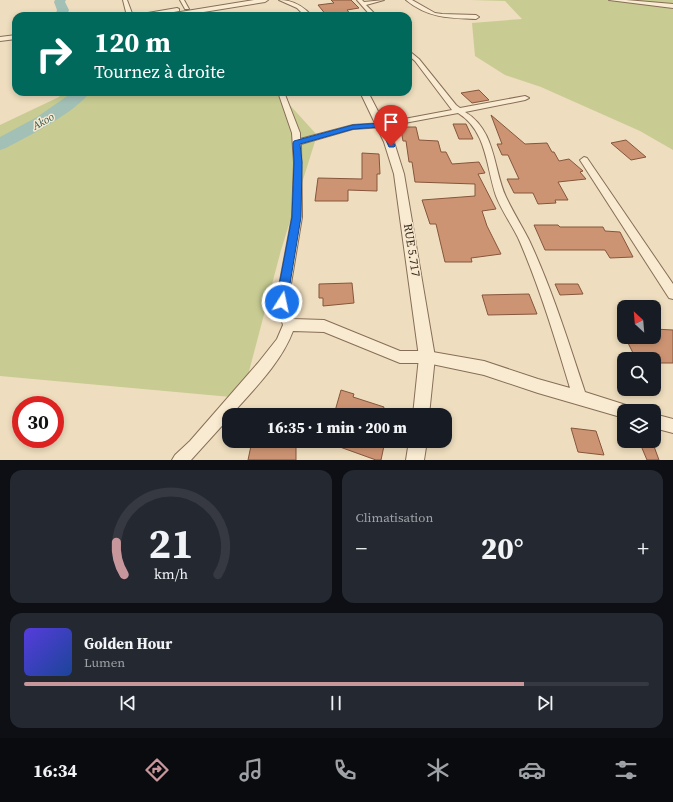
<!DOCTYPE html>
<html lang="fr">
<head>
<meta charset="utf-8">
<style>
	body { margin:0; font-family:"Source Serif 4",serif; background:#242831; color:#f1f3f6; height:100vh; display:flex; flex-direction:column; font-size:15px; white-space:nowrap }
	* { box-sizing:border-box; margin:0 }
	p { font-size:13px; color:#9ea1a6 }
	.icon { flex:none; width:22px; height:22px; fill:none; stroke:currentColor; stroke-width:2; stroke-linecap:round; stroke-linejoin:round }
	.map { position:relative; height:460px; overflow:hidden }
	.panel { display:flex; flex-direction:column; gap:10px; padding:10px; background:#0d0f14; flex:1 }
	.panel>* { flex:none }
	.guide { position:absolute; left:12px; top:12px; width:400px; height:84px; border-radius:12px; box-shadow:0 2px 6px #0003; background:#00695c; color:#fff; overflow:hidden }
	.needle { width:26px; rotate:334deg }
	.controls { position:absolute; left:617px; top:300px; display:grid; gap:8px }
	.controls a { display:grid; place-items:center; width:44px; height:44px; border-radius:8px; background:#171b24; box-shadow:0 2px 6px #0003; font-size:20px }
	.speed { position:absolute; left:12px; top:396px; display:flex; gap:8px; font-size:20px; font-weight:700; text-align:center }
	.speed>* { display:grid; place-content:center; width:52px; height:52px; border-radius:50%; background:#171b24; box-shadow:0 2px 6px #0003; line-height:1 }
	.speed .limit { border:6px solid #d22; background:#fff; color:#111 }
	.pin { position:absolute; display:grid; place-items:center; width:34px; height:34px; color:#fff; margin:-41px -17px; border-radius:50% 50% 50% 0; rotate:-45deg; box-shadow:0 0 4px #0007 }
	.pin .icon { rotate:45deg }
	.me { position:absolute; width:44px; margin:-22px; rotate:10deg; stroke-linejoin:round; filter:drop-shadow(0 0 3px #0008) }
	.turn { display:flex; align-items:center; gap:14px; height:84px; padding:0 16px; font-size:18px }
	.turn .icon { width:52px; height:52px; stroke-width:2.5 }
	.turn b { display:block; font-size:28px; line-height:34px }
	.big { font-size:30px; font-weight:800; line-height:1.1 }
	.panel .tile { flex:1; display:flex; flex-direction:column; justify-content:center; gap:6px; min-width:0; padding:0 14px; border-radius:12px; background:#242831 }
	.panel .dial { align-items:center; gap:0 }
	.dial svg { height:104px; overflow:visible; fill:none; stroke:#363941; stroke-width:7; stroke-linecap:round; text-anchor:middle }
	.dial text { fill:#f1f3f6; stroke:none }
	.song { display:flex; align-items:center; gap:12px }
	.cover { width:48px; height:48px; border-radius:6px; background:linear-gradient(135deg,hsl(250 70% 55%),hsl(220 70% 35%)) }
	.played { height:4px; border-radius:2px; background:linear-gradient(90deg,#c8979b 80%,#363941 80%) }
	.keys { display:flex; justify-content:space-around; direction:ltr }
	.heat { display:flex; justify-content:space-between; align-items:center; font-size:22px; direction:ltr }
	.panel .tiles { flex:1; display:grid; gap:10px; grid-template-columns:1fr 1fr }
	.tile:last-child { grid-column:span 2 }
	.trip { position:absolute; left:222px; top:408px; width:230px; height:40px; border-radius:12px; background:#171b24; box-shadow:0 2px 6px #0003; font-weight:800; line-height:40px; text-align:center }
	.tab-bar { display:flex; height:64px; justify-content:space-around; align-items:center; background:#090b0e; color:#9ea1a6 }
	.tab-bar .icon { width:28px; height:28px }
	.tab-bar .on { color:#c8979b }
	.tab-bar b { font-size:18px; color:#f1f3f6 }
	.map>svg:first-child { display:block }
	.green { fill:#c8cc92 }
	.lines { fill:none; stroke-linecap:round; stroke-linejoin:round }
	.river { fill:#a2c0b5; fill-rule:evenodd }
	.building { fill:#cd9473; stroke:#86563c }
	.minor-casing { stroke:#876e57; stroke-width:2 }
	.tertiary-casing { stroke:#876e57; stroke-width:2 }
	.minor { fill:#f9ebd1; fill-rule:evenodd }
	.tertiary { fill:#f9ebd1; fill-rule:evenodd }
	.route { fill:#1a73e8; stroke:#114b97 }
	.labels { text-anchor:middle; stroke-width:3; stroke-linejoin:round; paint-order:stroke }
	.far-water-label { font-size:11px; font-style:italic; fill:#2b5651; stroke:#f6e8ce }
	.street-label { font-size:12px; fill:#36271c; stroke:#f6e8ce }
</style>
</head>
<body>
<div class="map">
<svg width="673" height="460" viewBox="0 0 673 460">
	<rect width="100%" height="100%" fill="#eeddbe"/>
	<g class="green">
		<path d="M471 0H673V150L640 131 541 87 505 75 475 56 472 23 522 19 505 1Z"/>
		<path d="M63 92H278L317 135 281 250 242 398 0 376V125L59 97Z"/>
	</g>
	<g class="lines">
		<g class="river">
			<path d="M55 0H66L65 2 69 10 67 16H55L57 10 54 2Z"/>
			<path d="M73 92H90C76 112 29 136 6 148L0 150V137L37 117Z"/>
		</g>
	</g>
	<g class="building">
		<path d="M331 0H351L359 8 347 10 352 16H327L318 5 334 3Z"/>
		<path d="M479 90 489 100 472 103 461 93Z"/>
		<path d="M491 115 525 144 547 143 552 152H554L559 161 569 159 583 171 580 172 586 179 558 182 568 200H555L556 203 538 204 533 193H514L507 179H519L508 155H502L497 144H502Z"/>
		<path d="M453 124H466L473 139H459Z"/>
		<path d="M404 127H416L419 140 438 141 441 152H446L452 164 479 162 485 173 478 174 496 209 482 211 487 226 501 254 471 258 472 262H445L436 224H430L422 200 475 196V184L415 182 412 162H409L406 141H403L401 130Z"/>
		<path d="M626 140 646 157 631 160 611 143Z"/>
		<path d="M362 153 379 154 380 174H377V191L348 190V201H315L318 178 362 179Z"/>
		<path d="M534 225H558L560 227H603L605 231 620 232 633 257 610 258 605 250H545Z"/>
		<path d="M352 283 354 303 323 306V298H319V284Z"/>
		<path d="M555 284H578L583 294 560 295Z"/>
		<path d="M529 294 537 314 488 315 482 295Z"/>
		<path d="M654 329 673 330V363H654V359H636L625 337H654Z"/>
		<path d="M341 390 354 394 353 397 384 407 382 415H336L337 411H335Z"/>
		<path d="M571 428 596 431 604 455 578 452Z"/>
		<path d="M252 441 296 444V460H248Z"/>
		<path d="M326 441H385L381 460H376L326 442Z"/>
		<path d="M639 441H652L659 460H647Z"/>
	</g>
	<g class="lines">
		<defs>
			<g id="minor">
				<path d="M123 0H127L133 16H127Z"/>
				<path d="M180 0H184L189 9H185Z"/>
				<path d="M357 0H362L364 2 384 0 366 5 377 16H371Z"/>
				<path d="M406 0H412L435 13 442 14 476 15 479 17 476 19C449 18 428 18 406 0Z"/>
				<path d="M609 0H626L673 4V8Z"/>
				<path d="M408 50 419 59 456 105 460 108 525 96 529 98 525 100 465 112C496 130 493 169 506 197 513 212 522 226 529 240 552 289 568 341 585 392L629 406 631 411H624V418L538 393 484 375 427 363H400L324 332 293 331C281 363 254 389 231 415H229V418L191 460H172L175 455 190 441 258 363 277 339 283 325 276 302 292 217 294 163 292 133 278 92H284L300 133V139L353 125 383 123 452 110 415 61 408 55ZM458 113C487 131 486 166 496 196 502 212 513 226 520 242 540 289 555 338 570 388L538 379 484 361 427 351H400L324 320 293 319 288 302 302 217 301 144 353 129 383 127Z"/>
				<path d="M584 157 587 158 673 284V299L669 298 580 160Z"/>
				<path d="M654 414 673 419V433L654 428Z"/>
			</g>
			<g id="tertiary">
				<path d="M254 0H268L265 2 179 16H165L168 14Z"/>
				<path d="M279 0C293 0 303 6 312 16H305L297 8Z"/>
				<path d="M177 8 179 9V11L153 16H139L142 14Z"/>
				<path d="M16 35V39L0 41V37Z"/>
				<path d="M360 92H368L394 142 404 174 435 357 429 415H413L419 357 394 174 384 142Z"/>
				<path d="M409 441H427L424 460H406Z"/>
			</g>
		</defs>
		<use href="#minor" class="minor-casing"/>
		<use href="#tertiary" class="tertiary-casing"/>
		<use href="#minor" class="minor"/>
		<use href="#tertiary" class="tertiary"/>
	</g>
	<path class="route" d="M383 123 386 125 395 146 394 147H389L380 127 353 129 300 144 302 162 301 217 287 302 285 306 282 307 278 306 276 302 292 217 294 162 293 143 294 141 353 125Z"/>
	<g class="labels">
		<g class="far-water-label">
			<text transform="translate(43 121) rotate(-29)" y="4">Akoo</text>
		</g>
		<g class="street-label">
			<text transform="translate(412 250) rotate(81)" y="4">RUE 5.717</text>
		</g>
	</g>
</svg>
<div class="controls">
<a><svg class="needle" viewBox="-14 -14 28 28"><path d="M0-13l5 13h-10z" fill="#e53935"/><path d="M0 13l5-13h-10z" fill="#9ea1a6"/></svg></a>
<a><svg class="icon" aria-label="search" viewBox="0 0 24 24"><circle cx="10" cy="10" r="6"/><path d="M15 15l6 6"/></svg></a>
<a><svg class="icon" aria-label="layers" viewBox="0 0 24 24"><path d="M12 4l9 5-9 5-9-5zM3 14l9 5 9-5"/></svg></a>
</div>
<div class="speed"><div class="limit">30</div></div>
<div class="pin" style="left:391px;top:146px;background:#d93025"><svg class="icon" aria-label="arrive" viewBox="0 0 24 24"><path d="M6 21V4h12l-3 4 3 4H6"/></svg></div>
<svg class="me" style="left:282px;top:302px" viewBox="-20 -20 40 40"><circle r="17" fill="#1a73e8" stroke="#fff" stroke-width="3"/><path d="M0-11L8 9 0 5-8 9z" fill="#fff"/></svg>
<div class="trip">16:35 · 1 min · 200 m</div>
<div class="guide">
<div class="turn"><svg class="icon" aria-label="right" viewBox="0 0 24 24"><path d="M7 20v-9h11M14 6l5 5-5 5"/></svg><div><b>120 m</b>Tournez à droite</div></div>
</div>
</div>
<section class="panel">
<div class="tiles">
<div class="tile dial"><svg viewBox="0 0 100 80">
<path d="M14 69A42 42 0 1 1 86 69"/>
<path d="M14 69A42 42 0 0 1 8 44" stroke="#c8979b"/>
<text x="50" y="56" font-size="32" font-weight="700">21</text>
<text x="50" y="72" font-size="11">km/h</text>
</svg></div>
<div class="tile"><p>Climatisation</p>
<div class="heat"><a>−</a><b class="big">20°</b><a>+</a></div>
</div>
<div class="tile">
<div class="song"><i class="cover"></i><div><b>Golden Hour</b><p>Lumen</p></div></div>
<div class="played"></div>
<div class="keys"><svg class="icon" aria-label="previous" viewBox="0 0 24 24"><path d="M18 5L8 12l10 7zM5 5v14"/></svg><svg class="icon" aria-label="pause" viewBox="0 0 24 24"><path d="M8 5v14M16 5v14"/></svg><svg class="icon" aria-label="next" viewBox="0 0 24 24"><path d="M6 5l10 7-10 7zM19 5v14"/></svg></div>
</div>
</div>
</section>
<nav class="tab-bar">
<b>16:34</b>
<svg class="icon on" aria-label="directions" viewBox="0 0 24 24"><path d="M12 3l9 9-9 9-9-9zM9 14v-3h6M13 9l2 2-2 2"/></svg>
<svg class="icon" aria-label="music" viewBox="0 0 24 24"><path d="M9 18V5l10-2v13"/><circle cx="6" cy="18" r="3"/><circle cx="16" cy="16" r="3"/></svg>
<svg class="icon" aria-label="phone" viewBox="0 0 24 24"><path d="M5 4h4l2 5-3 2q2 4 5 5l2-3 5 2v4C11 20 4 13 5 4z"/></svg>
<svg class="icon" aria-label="climate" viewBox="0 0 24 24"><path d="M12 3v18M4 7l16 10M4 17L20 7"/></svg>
<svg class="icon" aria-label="car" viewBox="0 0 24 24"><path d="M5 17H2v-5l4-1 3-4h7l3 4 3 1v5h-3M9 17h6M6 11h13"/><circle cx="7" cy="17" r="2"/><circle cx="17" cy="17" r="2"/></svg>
<svg class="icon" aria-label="filters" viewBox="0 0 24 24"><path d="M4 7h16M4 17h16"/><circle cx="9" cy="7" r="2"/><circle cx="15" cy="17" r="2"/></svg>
</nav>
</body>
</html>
